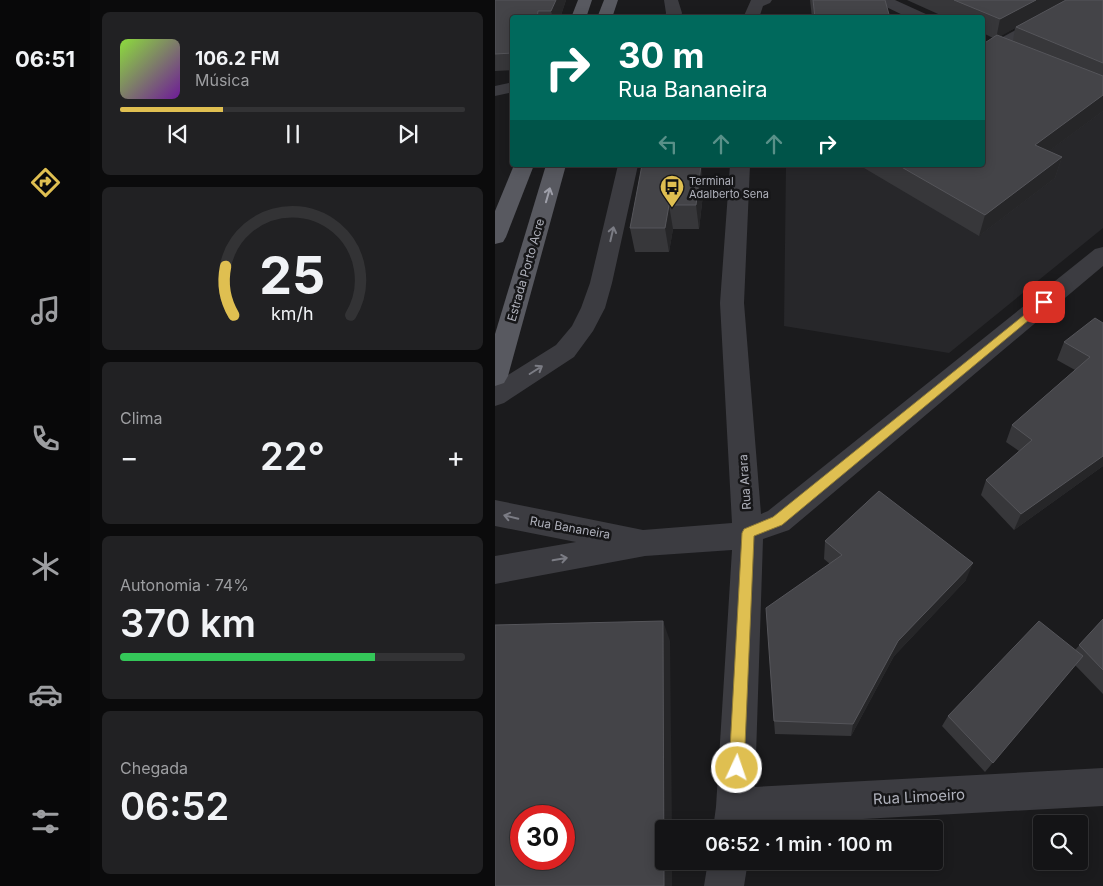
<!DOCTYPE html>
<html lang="pt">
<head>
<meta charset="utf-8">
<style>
	body { margin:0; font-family:Inter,sans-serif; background:#212123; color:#f1f3f6; height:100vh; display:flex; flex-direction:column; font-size:19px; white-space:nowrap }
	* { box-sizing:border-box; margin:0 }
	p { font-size:16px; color:#9d9ea1 }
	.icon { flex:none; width:28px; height:28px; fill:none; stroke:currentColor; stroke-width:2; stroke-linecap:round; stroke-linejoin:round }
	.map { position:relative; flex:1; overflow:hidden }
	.panel { display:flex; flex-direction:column; gap:12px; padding:12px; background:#0b0b0c; width:405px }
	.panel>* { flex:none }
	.top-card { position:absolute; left:15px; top:15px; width:475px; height:152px; border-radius:5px; box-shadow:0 2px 12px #0003,0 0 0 1px #333335; background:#00695c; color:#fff; overflow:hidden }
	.fabs { position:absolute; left:538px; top:815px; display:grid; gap:10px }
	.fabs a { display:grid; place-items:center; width:55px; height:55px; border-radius:5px; background:#141416; box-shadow:0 2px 12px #0003,0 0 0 1px #333335; font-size:25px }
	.speed { position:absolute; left:15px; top:805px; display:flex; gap:10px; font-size:25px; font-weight:700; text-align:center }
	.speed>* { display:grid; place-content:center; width:65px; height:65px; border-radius:50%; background:#141416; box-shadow:0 2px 12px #0003,0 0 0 1px #333335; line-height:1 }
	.speed .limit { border:8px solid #d22; background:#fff; color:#111 }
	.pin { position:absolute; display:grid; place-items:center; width:42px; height:42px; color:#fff; margin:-21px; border-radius:10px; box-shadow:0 2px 8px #0006 }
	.me { position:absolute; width:55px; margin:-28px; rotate:3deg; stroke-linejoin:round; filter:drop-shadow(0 0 4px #0008) }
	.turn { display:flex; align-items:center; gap:18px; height:105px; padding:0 25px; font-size:22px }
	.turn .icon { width:65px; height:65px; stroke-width:2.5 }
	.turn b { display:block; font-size:35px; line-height:42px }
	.lanes { display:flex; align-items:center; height:48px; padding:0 25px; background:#0003; justify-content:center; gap:25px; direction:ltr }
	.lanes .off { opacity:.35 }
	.big { font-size:38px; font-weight:600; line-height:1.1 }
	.panel .tile { flex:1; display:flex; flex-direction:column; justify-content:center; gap:8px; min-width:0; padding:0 18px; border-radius:8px; background:#212123 }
	.panel .dial { align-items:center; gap:0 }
	.dial svg { height:130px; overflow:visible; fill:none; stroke:#333335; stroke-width:7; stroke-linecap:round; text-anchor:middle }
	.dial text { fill:#f1f3f6; stroke:none }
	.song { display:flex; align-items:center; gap:15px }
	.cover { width:60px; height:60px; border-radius:8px; background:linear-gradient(135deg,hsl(90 70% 55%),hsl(280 70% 35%)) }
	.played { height:5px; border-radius:2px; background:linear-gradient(90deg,#dfbf51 30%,#333335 30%) }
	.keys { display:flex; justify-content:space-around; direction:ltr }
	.heat { display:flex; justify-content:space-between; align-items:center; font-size:28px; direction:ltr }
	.charge { height:8px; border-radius:4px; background:linear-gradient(90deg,#34c759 74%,#333335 0) }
	.trip { position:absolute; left:160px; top:820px; width:288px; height:50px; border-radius:5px; background:#141416; box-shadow:0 2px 12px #0003,0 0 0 1px #333335; font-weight:600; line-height:50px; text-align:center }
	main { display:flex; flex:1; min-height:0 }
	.menu { display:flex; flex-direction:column; width:90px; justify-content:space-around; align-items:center; background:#080809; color:#9d9ea1 }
	.menu .icon { width:35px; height:35px }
	.menu .current { color:#dfbf51 }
	.menu b { font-size:22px; color:#f1f3f6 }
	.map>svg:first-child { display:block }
	.built { fill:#27272a }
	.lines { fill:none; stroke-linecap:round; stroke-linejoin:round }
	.minor { fill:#3c3c41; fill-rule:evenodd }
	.major { fill:#585960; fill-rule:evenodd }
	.wall { fill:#37373a; fill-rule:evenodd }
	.shaded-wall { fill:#262628 }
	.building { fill:#444448; stroke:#55555a; fill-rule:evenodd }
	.oneway { stroke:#9e9fa9 }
	.oneway2 { stroke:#7b7c84 }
	.route { fill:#dfbf51; stroke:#917c35 }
	.labels { text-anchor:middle; stroke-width:5; stroke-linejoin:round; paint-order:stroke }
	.far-poi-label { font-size:11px; fill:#afb1bb; stroke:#161618; text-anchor:start }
	.street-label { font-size:12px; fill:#afb1bb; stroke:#161618 }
	.near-street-label { font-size:15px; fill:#afb1bb; stroke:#161618 }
</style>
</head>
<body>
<main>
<nav class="menu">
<b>06:51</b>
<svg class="icon current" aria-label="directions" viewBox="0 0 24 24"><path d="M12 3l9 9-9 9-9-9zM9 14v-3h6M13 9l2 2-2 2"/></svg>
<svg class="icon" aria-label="music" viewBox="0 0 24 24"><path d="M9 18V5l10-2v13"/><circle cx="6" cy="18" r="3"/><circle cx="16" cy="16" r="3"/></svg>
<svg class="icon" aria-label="phone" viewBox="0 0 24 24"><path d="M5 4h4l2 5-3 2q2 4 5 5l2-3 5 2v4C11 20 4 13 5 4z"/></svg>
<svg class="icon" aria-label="climate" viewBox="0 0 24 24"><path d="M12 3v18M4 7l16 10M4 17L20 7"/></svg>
<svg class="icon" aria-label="car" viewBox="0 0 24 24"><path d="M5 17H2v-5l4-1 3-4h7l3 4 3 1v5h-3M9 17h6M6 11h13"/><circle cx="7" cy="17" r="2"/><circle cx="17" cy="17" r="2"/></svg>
<svg class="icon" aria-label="filters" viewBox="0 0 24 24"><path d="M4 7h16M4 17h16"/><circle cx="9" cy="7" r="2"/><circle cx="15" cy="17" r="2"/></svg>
</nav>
<section class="panel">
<div class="tile">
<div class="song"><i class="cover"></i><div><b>106.2 FM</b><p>Música</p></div></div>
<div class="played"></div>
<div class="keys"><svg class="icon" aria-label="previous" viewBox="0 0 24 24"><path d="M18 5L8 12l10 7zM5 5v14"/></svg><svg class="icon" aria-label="pause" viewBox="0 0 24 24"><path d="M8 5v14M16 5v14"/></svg><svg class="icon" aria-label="next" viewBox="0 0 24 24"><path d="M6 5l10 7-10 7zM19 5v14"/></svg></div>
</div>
<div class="tile dial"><svg viewBox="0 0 100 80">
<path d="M14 69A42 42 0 1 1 86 69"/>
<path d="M14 69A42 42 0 0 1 9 39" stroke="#dfbf51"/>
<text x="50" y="56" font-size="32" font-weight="700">25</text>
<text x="50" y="72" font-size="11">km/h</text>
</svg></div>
<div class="tile"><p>Clima</p>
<div class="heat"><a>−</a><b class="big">22°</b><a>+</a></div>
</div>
<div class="tile"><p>Autonomia · 74%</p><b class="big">370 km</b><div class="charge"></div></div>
<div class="tile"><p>Chegada</p><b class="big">06:52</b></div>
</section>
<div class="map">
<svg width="608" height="886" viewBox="0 0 608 886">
	<rect width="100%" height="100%" fill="#1b1b1d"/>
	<path class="built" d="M608 110V228L454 353 289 326 291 165H488Z"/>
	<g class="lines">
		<g class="minor">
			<path d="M169 0H183L187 13 185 18H170L171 13Z"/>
			<path d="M256 0H277L275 3 268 6 264 18H248Z"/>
			<path d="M381 0H400L433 15 435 18H414L383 3Z"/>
			<path d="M576 0H594L592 3 505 51H493L491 48 493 45Z"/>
			<path d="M18 82V92L0 96V86Z"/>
			<path d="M123 165H143L117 283 110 308 98 331 79 357 9 403 0 406V383L61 345 77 326 86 308 95 283Z"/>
			<path d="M235 165H255L249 303 266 514 273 511 600 249 608 247V266L294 530 268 539 260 787 608 768V806L257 825 256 829H218L221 807 237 550 150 556 0 584V556L81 542 0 526V500L148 530 237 523 225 303Z"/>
			<path d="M213 861H253L249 886H209Z"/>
		</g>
		<g class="major">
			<path d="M83 0H97L91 18H76Z"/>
			<path d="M109 0H123L117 18H102Z"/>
			<path d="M19 165H39L11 237 8 242 0 244V211Z"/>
			<path d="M51 165H71L13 376 9 383 0 386V334Z"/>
		</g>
	</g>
	<g class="wall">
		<path d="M0 0H71L65 18H18V70L0 71Z"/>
		<path d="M315 0H390L395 18H317Z"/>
		<path d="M412 0H608V111L554 151 567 157 560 178 484 236 364 165H488L498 38 488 33V18H452ZM520 28 518 41 505 36Z"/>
		<path d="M147 165 209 186 204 229H178L174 252H140L135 228Z"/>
		<path d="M608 323V466L519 530 486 495 491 480 524 451 511 442 517 425 580 370 562 360 569 342Z"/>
		<path d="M330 541 471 580 399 656 356 736 280 734 279 721 335 564 329 559Z"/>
		<path d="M608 619V694L580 665 490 772 447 726 453 716 580 650Z"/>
	</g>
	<g class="shaded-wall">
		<path d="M61 0H71L65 18H58L56 11Z"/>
		<path d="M541 0H572L521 27 520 28 501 39 505 19Z"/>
		<path d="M608 95V111L534 166 540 145Z"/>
		<path d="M567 157 560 178 484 236 490 215Z"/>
		<path d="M206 165 209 186 204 229 201 205Z"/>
		<path d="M174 205 178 229 174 252 170 228Z"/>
		<path d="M608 456V466L519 530 526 514Z"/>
		<path d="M478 563 471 580 399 656 356 736 358 724 403 641Z"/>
		<path d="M168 621 175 641 177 829H169V861H177V886H169Z"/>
	</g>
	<g class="building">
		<path d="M0 0H61L56 11H43L42 18H18V53L0 54Z"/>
		<path d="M318 0H390L395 18H320Z"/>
		<path d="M459 0H541L505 19Z"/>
		<path d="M571 0H608V63L521 27Z"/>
		<path d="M502 35 608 76V95L540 145 567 157 490 215 403 165H488V44Z"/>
		<path d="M147 165H206L201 205H174L170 228H135Z"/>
		<path d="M600 318 608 323V456L526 514 491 480 537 440 517 425 595 357 569 342Z"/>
		<path d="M384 491 478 563 403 641 358 724 279 721 271 608 347 555 330 541Z"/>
		<path d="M608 619V670L584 645Z"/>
		<path d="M168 621 169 886H0V625ZM26 816H69V859H26Z"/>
		<path d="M544 621 588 656 498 763 453 716Z"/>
	</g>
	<defs><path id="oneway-shaft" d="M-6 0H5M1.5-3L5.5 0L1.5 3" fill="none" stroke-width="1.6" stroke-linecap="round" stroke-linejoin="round" transform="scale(1.25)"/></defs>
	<use class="oneway" href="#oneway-shaft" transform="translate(53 195) rotate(-74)"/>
	<g class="oneway2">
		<use href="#oneway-shaft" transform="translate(117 234) rotate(-77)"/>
		<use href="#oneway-shaft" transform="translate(41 370) rotate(-32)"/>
		<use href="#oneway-shaft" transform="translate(16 517) rotate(-166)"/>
		<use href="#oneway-shaft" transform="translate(65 559) rotate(-10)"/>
	</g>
	<path class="route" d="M549 299 554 302 552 305 287 525 259 536 249 768 247 773 242 775 236 773 234 768 247 533 249 529 278 517Z"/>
	<defs>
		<symbol id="bus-pin" viewBox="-11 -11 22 30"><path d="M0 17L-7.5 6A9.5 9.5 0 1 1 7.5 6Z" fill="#dfbf51" stroke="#161618"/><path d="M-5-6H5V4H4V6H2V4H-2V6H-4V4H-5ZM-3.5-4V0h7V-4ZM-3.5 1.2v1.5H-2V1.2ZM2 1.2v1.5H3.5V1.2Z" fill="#111"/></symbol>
	</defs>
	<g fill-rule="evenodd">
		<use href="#bus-pin" x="163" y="173" width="28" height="38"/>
	</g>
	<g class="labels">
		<g class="far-poi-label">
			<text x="194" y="185">Terminal<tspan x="194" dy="13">Adalberto Sena</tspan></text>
		</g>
		<g class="street-label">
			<text transform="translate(31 270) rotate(-74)" y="4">Estrada Porto Acre</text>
			<text transform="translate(250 482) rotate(-94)" y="4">Rua Arara</text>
			<text transform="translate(75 528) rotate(10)" y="4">Rua Bananeira</text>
		</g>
		<g class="near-street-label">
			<text transform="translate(424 797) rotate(-3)" y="5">Rua Limoeiro</text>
		</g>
	</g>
</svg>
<div class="fabs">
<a><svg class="icon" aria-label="search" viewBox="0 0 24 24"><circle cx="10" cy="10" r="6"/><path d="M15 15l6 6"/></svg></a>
</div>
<div class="speed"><div class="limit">30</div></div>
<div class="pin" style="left:549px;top:302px;background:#d93025"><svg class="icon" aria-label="arrive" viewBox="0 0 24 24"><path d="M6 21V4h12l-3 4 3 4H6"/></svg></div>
<svg class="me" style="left:242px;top:768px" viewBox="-20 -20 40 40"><circle r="17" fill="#dfbf51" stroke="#fff" stroke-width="3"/><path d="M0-11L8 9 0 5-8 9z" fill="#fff"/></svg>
<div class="trip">06:52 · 1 min · 100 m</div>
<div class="top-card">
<div class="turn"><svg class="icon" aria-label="right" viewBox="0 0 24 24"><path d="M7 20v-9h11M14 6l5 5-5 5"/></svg><div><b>30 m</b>Rua Bananeira</div></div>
<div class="lanes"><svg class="icon off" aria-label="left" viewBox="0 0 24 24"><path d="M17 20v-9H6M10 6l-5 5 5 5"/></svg><svg class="icon off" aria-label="ahead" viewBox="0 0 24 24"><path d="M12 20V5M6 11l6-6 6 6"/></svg><svg class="icon off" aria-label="ahead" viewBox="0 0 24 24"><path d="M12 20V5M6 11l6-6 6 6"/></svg><svg class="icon" aria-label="right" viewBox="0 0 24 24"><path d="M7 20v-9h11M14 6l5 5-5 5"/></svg></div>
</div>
</div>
</main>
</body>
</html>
